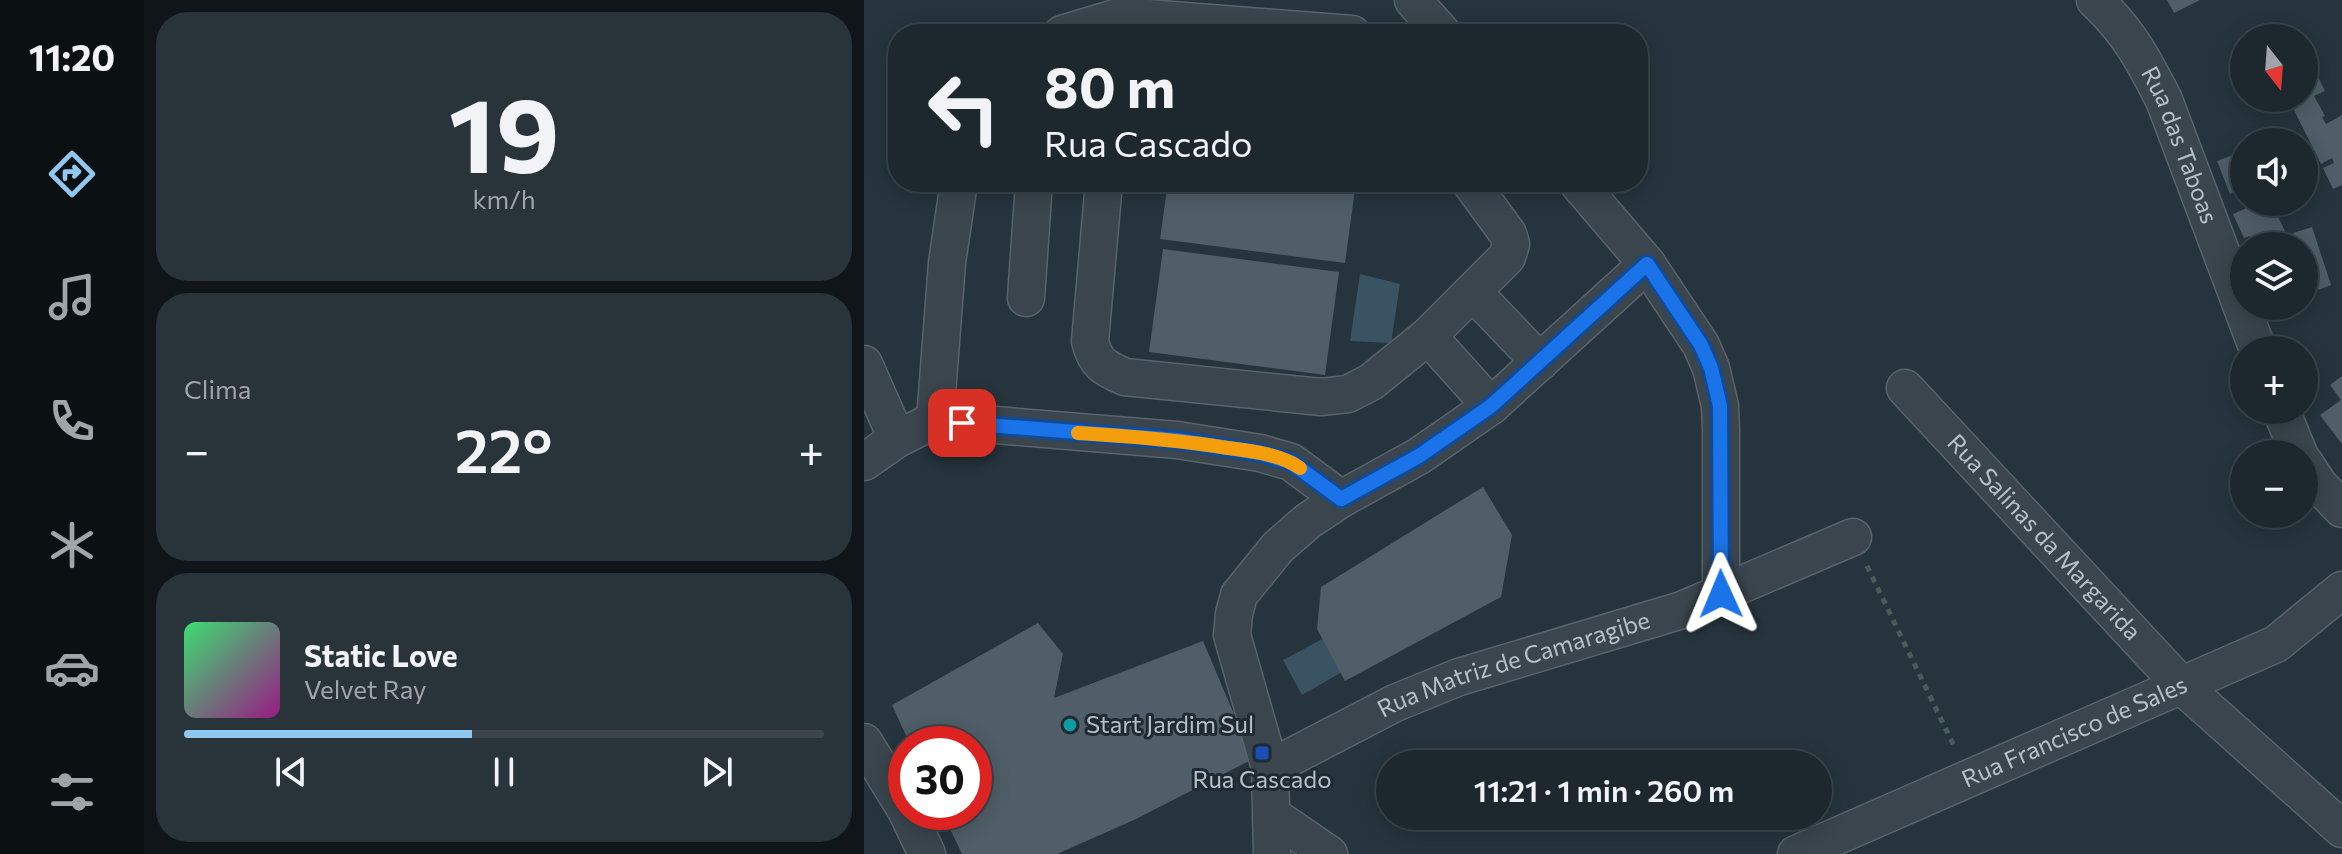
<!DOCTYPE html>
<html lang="pt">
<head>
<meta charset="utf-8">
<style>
	body { margin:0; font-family:Commissioner,sans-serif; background:#29333a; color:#f1f3f6; height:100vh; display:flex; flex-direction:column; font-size:30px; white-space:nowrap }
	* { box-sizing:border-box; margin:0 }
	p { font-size:26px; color:#a0a5aa }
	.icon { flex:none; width:44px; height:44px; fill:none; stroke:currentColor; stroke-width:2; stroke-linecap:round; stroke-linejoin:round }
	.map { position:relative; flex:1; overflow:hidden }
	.sheet { display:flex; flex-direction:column; gap:12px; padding:12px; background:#0f1519; width:720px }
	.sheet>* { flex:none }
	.top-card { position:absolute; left:24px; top:24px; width:760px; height:168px; border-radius:32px; box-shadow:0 4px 20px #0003,0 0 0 2px #3a444a; background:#1c272e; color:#f1f3f6; overflow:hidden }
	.needle { width:52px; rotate:163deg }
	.fabs { position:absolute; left:1366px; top:24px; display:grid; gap:16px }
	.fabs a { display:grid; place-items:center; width:88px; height:88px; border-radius:50%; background:#1c272e; box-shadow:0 4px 20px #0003,0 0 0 2px #3a444a; font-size:40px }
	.speed { position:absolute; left:24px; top:726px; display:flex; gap:16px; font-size:40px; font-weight:700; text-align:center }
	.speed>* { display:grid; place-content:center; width:104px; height:104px; border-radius:50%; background:#1c272e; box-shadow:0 4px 20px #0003,0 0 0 2px #3a444a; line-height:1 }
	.speed .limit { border:12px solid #d22; background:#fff; color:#111 }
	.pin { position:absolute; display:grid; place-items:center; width:68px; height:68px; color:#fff; margin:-34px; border-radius:16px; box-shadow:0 4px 12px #0006 }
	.me { position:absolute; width:88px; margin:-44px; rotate:359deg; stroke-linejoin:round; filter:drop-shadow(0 0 6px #0008) }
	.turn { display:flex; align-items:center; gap:28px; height:168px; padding:0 24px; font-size:36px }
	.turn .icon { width:104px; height:104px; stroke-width:2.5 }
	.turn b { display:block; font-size:56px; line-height:68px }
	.big { font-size:60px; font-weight:600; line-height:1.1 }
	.sheet .widget { flex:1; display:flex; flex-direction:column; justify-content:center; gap:12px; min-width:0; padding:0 28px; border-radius:32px; background:#29333a }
	.sheet .dial { align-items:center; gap:0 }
	.dial b { font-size:104px; line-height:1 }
	.song { display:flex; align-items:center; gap:24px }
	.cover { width:96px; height:96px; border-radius:12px; background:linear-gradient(135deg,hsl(140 70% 55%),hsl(310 70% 35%)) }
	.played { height:8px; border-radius:4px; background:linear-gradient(90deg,#91c8f2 45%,#3a444a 45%) }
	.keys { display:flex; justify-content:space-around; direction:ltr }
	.heat { display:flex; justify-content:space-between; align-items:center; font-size:44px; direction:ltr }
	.trip { position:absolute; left:512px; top:750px; width:456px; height:80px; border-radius:40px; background:#1c272e; box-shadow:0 4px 20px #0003,0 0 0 2px #3a444a; font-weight:600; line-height:80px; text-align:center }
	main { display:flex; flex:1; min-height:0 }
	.dock { display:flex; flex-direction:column; width:144px; justify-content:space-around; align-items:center; background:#0b1012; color:#a0a5aa }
	.dock .icon { width:56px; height:56px }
	.dock .active { color:#91c8f2 }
	.dock b { font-size:36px; color:#f1f3f6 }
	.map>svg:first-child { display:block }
	.water { fill:#3a5363 }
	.building { fill:#4f5e68 }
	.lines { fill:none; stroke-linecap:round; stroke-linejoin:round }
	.minor-casing { stroke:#58636b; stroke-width:39 }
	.path { stroke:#485c5b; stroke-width:5; stroke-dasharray:6 6; stroke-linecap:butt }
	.minor { stroke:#3a454d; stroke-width:36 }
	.route-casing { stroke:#114b97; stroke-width:20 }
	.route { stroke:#1a73e8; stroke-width:14 }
	.slow { stroke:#f59e0b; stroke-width:14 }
	.culture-dot { fill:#0f9aa8; stroke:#1f2a32; stroke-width:3 }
	.transit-dot { fill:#1a4fb4; stroke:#1f2a32; stroke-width:3 }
	.labels { text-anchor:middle; stroke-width:6; stroke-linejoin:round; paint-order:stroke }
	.street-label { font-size:24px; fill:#b6c0c8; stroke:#1f2a32 }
	.poi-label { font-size:24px; fill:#b6c0c8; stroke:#1f2a32; text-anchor:start }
</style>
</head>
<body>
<main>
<nav class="dock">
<b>11:20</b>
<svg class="icon active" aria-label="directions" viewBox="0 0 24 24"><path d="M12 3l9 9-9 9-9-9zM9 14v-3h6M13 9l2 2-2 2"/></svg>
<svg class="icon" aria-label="music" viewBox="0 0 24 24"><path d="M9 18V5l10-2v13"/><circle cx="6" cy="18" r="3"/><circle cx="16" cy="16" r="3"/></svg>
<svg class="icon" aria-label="phone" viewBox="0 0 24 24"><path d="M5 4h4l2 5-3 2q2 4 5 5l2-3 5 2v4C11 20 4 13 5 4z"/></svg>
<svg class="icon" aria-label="climate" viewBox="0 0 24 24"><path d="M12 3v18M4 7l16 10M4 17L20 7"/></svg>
<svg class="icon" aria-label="car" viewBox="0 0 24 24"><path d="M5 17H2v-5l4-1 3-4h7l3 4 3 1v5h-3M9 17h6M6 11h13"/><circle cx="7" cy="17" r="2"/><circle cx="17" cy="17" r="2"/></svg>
<svg class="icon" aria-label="filters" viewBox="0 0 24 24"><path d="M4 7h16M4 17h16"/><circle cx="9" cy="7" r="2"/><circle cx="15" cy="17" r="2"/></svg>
</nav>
<section class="sheet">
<div class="widget dial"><b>19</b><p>km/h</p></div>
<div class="widget"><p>Clima</p>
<div class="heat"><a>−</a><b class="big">22°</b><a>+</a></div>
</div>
<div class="widget">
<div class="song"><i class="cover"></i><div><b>Static Love</b><p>Velvet Ray</p></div></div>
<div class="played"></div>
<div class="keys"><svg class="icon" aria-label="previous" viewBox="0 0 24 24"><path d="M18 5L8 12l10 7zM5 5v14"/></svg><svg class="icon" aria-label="pause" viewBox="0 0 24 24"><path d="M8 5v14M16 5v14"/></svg><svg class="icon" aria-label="next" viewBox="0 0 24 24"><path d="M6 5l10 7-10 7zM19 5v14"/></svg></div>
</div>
</section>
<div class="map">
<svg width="1478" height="854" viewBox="0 0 1478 854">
	<rect width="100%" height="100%" fill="#26343d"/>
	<g class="water">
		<path d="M496 274 536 284 527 343 486 341Z"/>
		<path d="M481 627 499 660 438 695 419 660Z"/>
	</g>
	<g class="building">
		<path d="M1303 0H1336L1310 13Z"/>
		<path d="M1453 75 1461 91 1450 96 1461 116 1458 117 1462 124 1478 115V185L1469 189 1459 168 1470 163 1468 158 1457 164 1424 98H1440V82Z"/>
		<path d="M1369 155 1378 175 1380 174V195L1374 198 1371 191 1366 194 1353 161Z"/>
		<path d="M304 182H492L481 263 296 239Z"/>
		<path d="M1396 202H1420L1425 212 1414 217 1421 231 1406 238 1410 245 1407 246H1391L1386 236 1380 238 1369 214Z"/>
		<path d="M1448 227 1467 285 1454 290 1452 284 1447 286 1440 264V246H1434L1429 233Z"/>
		<path d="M299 249 475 272 461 375 285 352Z"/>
		<path d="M1478 376V444L1456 415 1477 400 1466 385Z"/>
		<path d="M619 487 648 535 637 597 481 681 453 629 457 587Z"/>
		<path d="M174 623 199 654 190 698 339 641 389 759 270 820 193 854H98L78 812H110V744H46L28 705Z"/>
	</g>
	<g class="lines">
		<defs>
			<g id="minor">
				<path d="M549 0 579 34"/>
				<path id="s1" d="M1231 0C1265 32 1279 59 1300 100L1394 350"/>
				<path d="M198 34 258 16 488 34"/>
				<path d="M240 182 226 341C231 363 240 368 261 377L457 397 484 394 507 382 564 336 643 257 647 244 644 234 606 182"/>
				<path d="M713 182 783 264 837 345 847 368 856 406 857 430V594"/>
				<path d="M609 292 676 362"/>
				<path d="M162 298 170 182"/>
				<path d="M564 336 627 406"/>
				<path d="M0 364 33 439"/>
				<path id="s2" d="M1041 388 1318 686 1478 829"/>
				<path d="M1417 410 1435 454"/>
				<path d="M71 420 83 263 95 182"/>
				<path d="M0 462 33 439 71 420 313 440 396 453 427 462 477 499"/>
				<path d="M1440 462 1455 485 1478 509"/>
				<path d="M0 742 42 810"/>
				<path id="s3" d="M406 768 531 703 595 677 818 610 989 537"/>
				<path d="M43 812 63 854"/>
				<path d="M408 815 465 854"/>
				<path d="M408 854 406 768 368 635 370 614 375 595 414 547 444 521 477 499 555 456 627 406 783 264"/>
				<path id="s4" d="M932 854 1412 644 1478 590"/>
			</g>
		</defs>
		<use href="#minor" class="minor-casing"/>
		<path class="path" d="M1003 566 1091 748"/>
		<use href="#minor" class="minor"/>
	</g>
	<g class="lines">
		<defs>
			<path id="route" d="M98 423 313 440 396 453 427 462 477 499 555 456 627 406 783 264 837 345 847 368 856 406 857 594"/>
		</defs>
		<use href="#route" class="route-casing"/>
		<use href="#route" class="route"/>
		<path class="slow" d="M214 433C264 436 314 440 364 448 388 451 415 454 436 468"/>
	</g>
	<circle class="culture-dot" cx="206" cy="725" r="8"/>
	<rect class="transit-dot" x="390" y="745" width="16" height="16" rx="4"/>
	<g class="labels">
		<g class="street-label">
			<text dy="8" stroke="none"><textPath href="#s1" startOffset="170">Rua das Taboas</textPath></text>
			<text dy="8" stroke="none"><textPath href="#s2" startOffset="204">Rua Salinas da Margarida</textPath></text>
			<text dy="8" stroke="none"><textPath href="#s3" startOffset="266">Rua Matriz de Camaragibe</textPath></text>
			<text dy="8" stroke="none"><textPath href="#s4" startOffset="304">Rua Francisco de Sales</textPath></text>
		</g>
		<g class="poi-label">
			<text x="222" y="733">Start Jardim Sul</text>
			<text x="398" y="788" text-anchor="middle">Rua Cascado</text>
		</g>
	</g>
</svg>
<div class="fabs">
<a><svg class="needle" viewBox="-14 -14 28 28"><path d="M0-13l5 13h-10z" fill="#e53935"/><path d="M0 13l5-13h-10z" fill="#a0a5aa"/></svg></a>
<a><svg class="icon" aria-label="sound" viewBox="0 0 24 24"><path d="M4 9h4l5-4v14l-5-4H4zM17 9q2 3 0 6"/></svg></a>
<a><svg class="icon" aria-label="layers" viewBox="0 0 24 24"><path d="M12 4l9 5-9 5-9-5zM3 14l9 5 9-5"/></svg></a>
<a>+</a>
<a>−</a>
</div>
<div class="speed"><div class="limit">30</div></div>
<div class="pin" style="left:98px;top:423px;background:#d93025"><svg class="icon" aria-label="arrive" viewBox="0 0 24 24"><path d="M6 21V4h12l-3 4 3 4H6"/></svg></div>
<svg class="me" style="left:857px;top:594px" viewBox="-20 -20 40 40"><path d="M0-17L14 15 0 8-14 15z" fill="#1a73e8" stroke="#fff" stroke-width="4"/></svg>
<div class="trip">11:21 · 1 min · 260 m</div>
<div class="top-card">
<div class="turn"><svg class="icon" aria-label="left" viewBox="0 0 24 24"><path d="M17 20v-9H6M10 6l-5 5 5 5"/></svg><div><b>80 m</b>Rua Cascado</div></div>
</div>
</div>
</main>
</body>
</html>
